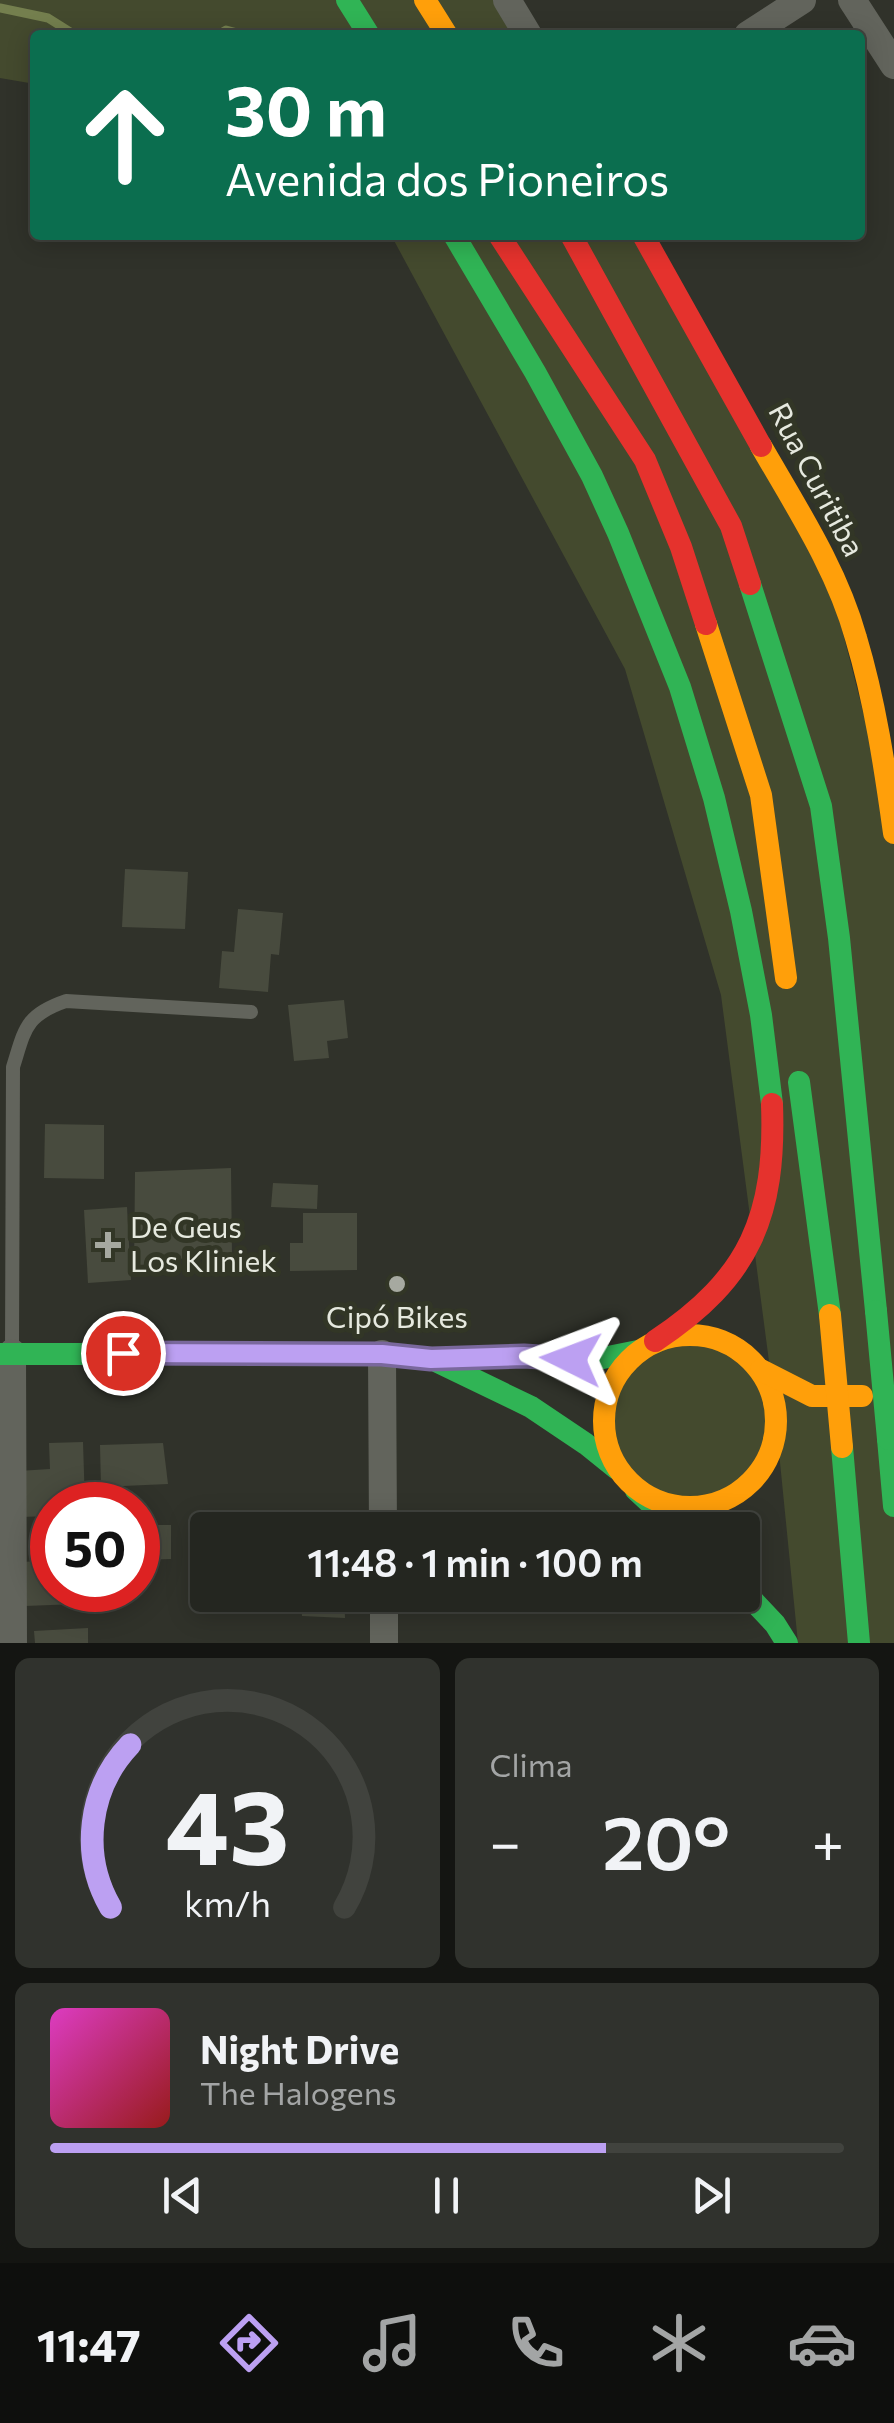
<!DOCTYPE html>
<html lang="pt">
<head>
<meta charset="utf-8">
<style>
	body { margin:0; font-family:Commissioner,sans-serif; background:#30322d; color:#f1f3f6; height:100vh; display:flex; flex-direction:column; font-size:38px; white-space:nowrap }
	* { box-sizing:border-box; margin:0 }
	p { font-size:32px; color:#a3a5a5 }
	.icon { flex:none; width:55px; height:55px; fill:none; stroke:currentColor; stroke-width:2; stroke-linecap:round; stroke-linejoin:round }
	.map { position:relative; height:1643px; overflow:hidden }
	.side { display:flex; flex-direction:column; gap:15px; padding:15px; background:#141512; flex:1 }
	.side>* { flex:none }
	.guide { position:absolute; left:30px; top:30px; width:835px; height:210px; border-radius:10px; box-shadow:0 5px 25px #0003,0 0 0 2px #41433e; background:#0b6e4f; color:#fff; overflow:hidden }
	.speed { position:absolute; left:30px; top:1482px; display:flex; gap:20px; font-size:50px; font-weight:700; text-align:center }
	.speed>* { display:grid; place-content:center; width:130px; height:130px; border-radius:50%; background:#242620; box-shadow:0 5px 25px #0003,0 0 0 2px #41433e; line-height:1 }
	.speed .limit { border:15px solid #d22; background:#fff; color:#111 }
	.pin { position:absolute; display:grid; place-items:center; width:85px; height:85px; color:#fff; margin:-42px; border:5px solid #fff; border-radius:50%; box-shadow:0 2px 10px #0007 }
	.me { position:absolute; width:110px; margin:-55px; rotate:273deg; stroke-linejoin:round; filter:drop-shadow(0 0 8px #0008) }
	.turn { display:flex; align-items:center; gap:35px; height:210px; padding:0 30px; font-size:45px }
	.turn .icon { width:130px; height:130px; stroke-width:2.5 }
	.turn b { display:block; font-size:70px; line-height:85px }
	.big { font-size:75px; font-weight:600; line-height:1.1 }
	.side .tile { flex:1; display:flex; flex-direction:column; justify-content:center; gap:15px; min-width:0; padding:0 35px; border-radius:15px; background:#30322d }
	.side .dial { align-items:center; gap:0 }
	.dial svg { height:260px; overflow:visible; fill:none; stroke:#41433e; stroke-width:7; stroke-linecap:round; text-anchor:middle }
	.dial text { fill:#f1f3f6; stroke:none }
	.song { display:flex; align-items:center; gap:30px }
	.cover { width:120px; height:120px; border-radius:15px; background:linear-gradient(135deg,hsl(310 70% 55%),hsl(0 70% 35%)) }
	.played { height:10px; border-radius:5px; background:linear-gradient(90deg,#bca0f2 70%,#41433e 70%) }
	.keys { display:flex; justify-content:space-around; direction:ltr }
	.heat { display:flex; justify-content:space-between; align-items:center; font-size:55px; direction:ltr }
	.side .tiles { flex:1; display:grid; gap:15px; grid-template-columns:1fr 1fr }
	.tile:last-child { grid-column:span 2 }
	.trip { position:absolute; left:190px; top:1512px; width:570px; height:100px; border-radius:10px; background:#242620; box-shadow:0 5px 25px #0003,0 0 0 2px #41433e; font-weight:600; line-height:100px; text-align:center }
	.dock { display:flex; height:160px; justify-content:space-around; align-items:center; background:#0e0f0d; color:#a3a5a5 }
	.dock .icon { width:70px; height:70px }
	.dock .selected { color:#bca0f2 }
	.dock b { font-size:45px; color:#f1f3f6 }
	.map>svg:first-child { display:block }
	.green { fill:#444a2e }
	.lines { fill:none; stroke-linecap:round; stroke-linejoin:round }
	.stream { stroke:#747f4e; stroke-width:9 }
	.building { fill:#484b3e }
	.lane { stroke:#62645c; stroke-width:14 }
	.street { stroke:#62645c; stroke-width:28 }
	.fast { stroke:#30b455; stroke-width:22 }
	.slow { stroke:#ff9f0a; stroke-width:22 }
	.jam { stroke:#e5322d; stroke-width:22 }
	.fast-bridge { stroke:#30b455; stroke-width:22 }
	.slow-bridge { stroke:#ff9f0a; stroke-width:22 }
	.route-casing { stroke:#7a689d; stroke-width:25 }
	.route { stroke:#bca0f2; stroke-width:18 }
	.poi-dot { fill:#a6a9a0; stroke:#323626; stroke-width:4 }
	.labels { text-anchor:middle; stroke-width:10; stroke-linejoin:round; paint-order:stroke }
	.street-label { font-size:30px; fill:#e6e9df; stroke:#323626 }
	.poi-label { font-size:30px; fill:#e6e9df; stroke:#323626; text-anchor:start }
</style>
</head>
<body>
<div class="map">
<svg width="894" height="1643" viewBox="0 0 894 1643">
	<rect width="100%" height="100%" fill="#30322a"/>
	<g class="green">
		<path d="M0 0H507L528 35H35V84L0 78Z"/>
		<path d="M391 235H644L824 559 894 833V1643H798L773 1392 721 995 625 669Z"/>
		<circle cx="691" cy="1420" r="81"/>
	</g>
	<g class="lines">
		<g class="stream">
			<path d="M0 8 48 18 75 35"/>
			<path d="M218 35 226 30 245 35"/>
		</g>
	</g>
	<g class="building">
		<path d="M125 869 188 872 185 929 122 927Z"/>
		<path d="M238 909 283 913 279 955 271 954 268 992 219 988 222 951 234 952Z"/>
		<path d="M344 1000 348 1038 327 1041 329 1058 294 1061 288 1005Z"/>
		<path d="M45 1124 104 1125V1179L44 1178Z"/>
		<path d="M231 1168 232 1257 169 1259 170 1275H134L135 1172Z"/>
		<path d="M273 1183 318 1185 317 1209 271 1207Z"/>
		<path d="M127 1207 131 1280 88 1283 84 1210Z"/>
		<path d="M303 1213H357V1270L290 1271V1243H303Z"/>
		<path d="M83 1442 85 1505H52V1516L20 1517 18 1471 50 1469 49 1443Z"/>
		<path d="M163 1443 168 1484 101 1487 100 1445Z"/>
		<path d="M138 1525H171V1559L138 1560Z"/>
		<path d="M52 1560V1590H76L77 1604 25 1606 23 1562Z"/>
		<path d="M301 1595H344L345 1618 302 1616Z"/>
		<path d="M88 1628V1643H35L34 1631Z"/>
	</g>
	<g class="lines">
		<path class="lane" d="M12 1352 13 1067C25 1029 25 1015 66 1001L251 1012"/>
		<g class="street">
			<path d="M507 0 528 35"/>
			<path d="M852 0 894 65"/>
			<path d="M748 35 802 0"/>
			<path d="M12 1353 13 1643"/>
			<path d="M382 1354 383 1530"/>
			<path d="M384 1595V1643"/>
		</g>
		<g class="fast">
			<path d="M347 0 369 35"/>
			<path d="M454 235 535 372 592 476 618 533 680 687 714 798 741 911 761 1015 772 1104"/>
			<path d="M750 584 821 806 839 938 876 1311"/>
			<path d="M799 1082 830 1315"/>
			<path d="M0 1354H382L431 1359 524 1356 571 1359 603 1358 638 1351"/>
			<path d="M438 1362 531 1407 586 1444 617 1469"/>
			<path d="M888 1439 894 1506"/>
			<path d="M842 1447 859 1643"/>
			<path d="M636 1490 679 1530"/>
			<path d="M742 1589 775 1624 787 1643"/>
		</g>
		<g class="slow">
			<path d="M425 0 447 35"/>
			<path d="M761 446C796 507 837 569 856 638 875 701 885 768 894 833"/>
			<path d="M706 624 761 795 786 978"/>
			<circle cx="690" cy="1421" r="86"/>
			<path d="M761 1370 812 1396H862"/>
		</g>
		<g class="jam">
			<path d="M499 235 645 460 681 547 706 624"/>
			<path d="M571 235 731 526 750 584"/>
			<path d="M643 235 761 446"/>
			<path d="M655 1341C750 1278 776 1216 772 1104"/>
		</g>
		<path class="fast-bridge" d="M876 1311 888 1439"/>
		<path class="slow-bridge" d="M830 1315 842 1447"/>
	</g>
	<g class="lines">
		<defs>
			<path id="route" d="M123 1353 382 1354 431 1359 524 1356 571 1359"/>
		</defs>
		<use href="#route" class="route-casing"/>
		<use href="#route" class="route"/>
	</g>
	<g class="poi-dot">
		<path d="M103 1230h10v10h10v10h-10v10h-10v-10h-10v-10h10z"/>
		<circle cx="397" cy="1284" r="10"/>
	</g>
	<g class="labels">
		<g class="street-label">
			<text transform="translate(816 480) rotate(62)" y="10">Rua Curitiba</text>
		</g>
		<g class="poi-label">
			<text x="130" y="1238">De Geus<tspan x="130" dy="34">Los Kliniek</tspan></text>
			<text x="397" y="1328" text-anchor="middle">Cipó Bikes</text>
		</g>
	</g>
</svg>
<div class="speed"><div class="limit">50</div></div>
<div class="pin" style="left:123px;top:1353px;background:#d93025"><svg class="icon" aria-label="arrive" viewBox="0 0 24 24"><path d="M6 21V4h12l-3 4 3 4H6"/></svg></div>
<svg class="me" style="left:571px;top:1359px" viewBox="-20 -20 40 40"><path d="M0-17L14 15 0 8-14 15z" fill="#bca0f2" stroke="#fff" stroke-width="4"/></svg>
<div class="trip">11:48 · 1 min · 100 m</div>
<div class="guide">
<div class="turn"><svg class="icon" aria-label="ahead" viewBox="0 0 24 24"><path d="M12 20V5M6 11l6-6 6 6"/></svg><div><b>30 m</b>Avenida dos Pioneiros</div></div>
</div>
</div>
<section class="side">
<div class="tiles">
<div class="tile dial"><svg viewBox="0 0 100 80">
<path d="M14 69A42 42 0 1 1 86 69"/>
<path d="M14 69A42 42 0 0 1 20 19" stroke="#bca0f2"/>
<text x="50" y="56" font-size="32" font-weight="700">43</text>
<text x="50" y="72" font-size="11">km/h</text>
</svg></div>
<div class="tile"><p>Clima</p>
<div class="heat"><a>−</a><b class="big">20°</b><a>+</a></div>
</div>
<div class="tile">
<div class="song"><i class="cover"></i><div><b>Night Drive</b><p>The Halogens</p></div></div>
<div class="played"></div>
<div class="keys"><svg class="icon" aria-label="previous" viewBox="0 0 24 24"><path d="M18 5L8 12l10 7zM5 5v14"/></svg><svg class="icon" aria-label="pause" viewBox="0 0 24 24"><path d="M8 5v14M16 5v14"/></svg><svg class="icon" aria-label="next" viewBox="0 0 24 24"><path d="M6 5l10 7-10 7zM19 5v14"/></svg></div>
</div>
</div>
</section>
<nav class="dock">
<b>11:47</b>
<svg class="icon selected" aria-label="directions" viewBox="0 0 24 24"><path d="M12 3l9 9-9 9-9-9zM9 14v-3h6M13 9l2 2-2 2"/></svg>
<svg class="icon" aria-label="music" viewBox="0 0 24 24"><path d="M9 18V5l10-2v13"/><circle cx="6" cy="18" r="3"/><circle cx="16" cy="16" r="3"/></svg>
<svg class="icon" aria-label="phone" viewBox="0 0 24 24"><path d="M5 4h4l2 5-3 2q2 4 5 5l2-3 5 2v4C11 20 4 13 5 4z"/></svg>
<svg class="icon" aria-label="climate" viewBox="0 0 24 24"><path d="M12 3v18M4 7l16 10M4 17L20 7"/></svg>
<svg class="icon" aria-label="car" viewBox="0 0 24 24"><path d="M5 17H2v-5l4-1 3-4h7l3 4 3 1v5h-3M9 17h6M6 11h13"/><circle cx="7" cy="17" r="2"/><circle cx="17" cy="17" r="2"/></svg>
</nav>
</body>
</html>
